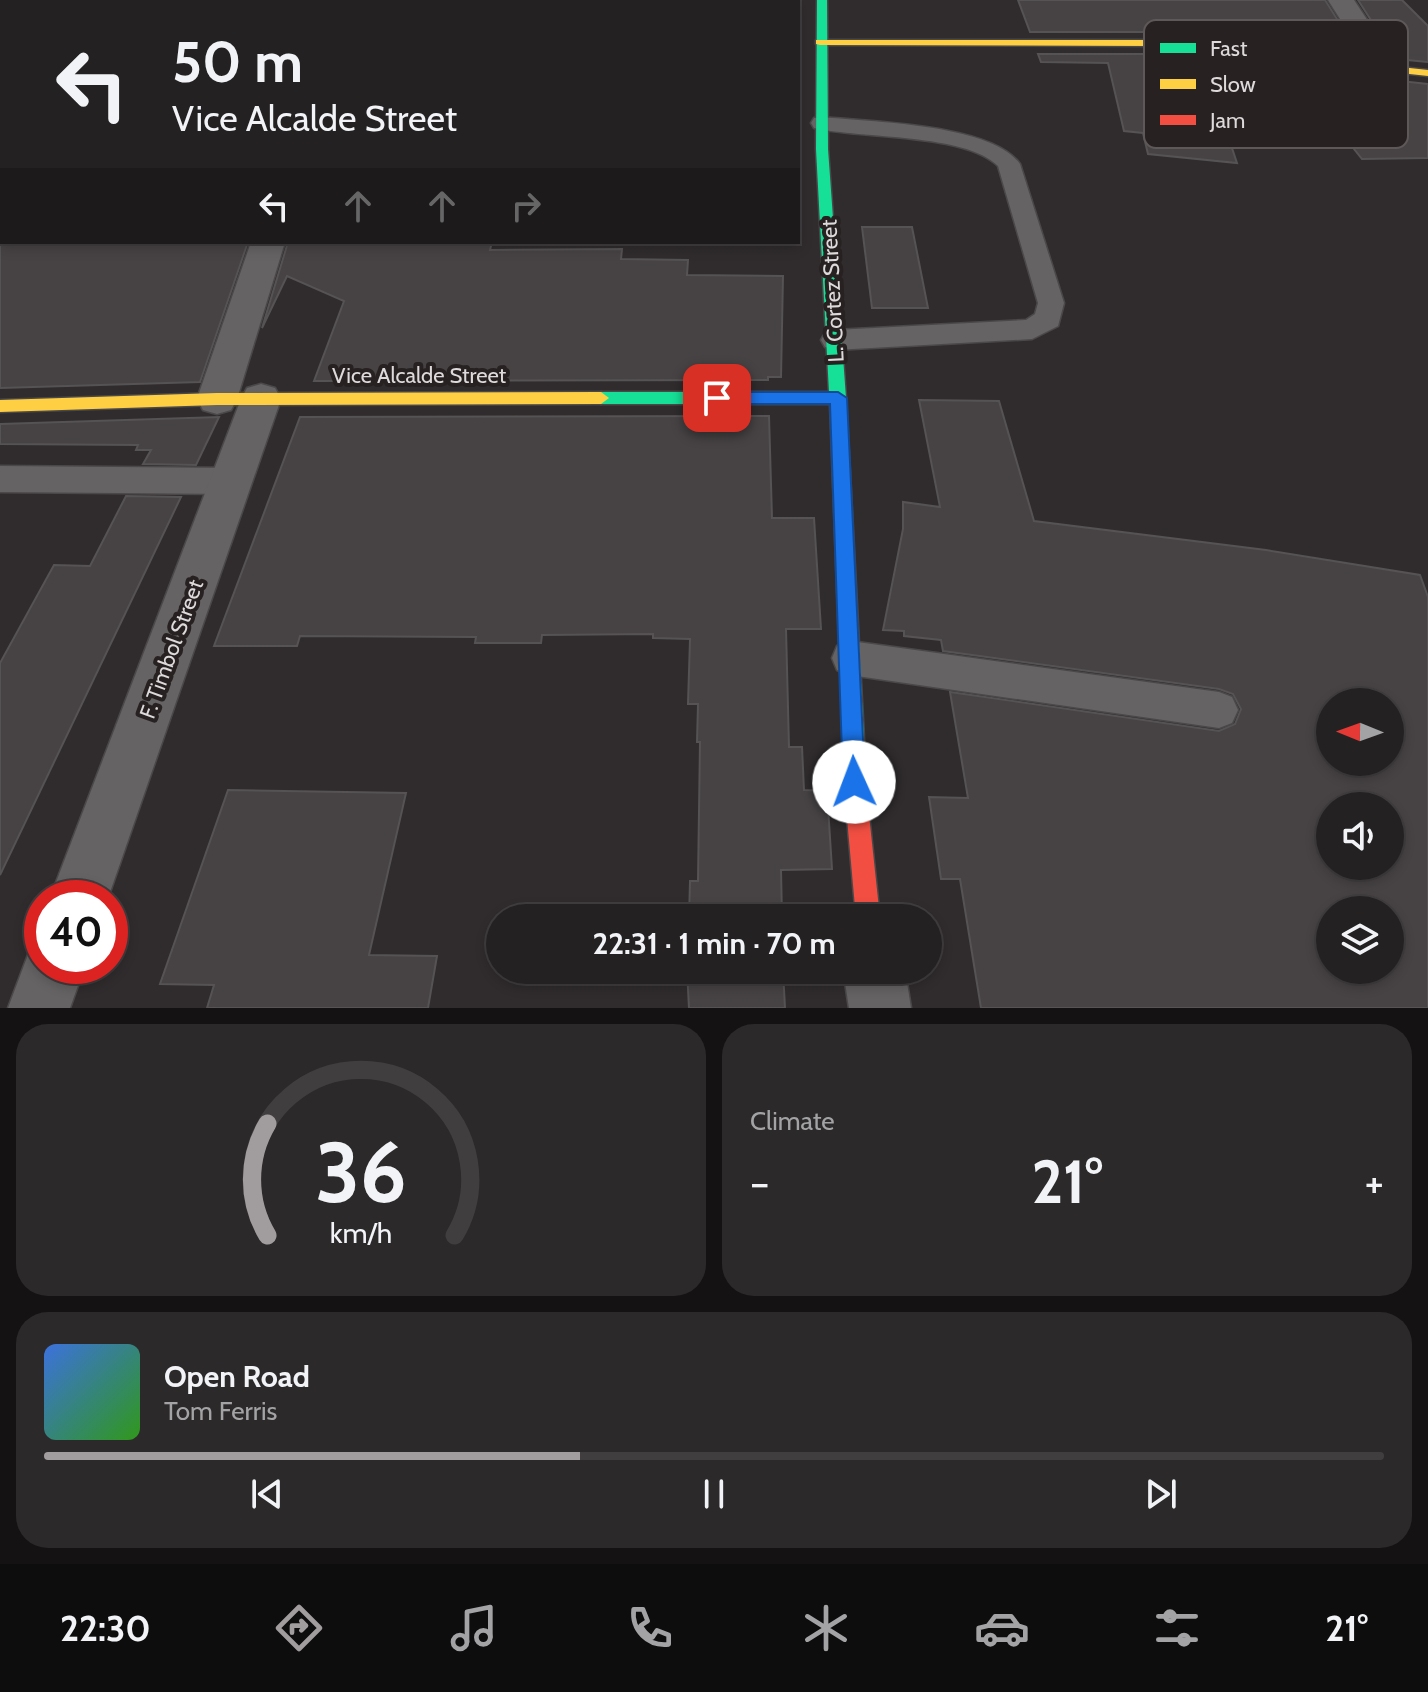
<!DOCTYPE html>
<html lang="en">
<head>
<meta charset="utf-8">
<style>
	body { margin:0; font-family:Cabin,sans-serif; background:#2c292a; color:#f1f3f6; height:100vh; display:flex; flex-direction:column; font-size:30px; white-space:nowrap }
	* { box-sizing:border-box; margin:0 }
	p { font-size:26px; color:#a3a3a5 }
	.icon { flex:none; width:44px; height:44px; fill:none; stroke:currentColor; stroke-width:2; stroke-linecap:round; stroke-linejoin:round }
	.map { position:relative; height:1008px; overflow:hidden }
	.panel { display:flex; flex-direction:column; gap:16px; padding:16px; background:#141213; flex:1 }
	.panel>* { flex:none }
	.guide { position:absolute; left:0px; top:0px; width:800px; height:244px; box-shadow:0 4px 12px #0003,0 0 0 2px #413e40; background:#242122; color:#f1f3f6; overflow:hidden }
	.needle { width:52px; rotate:271deg }
	.controls { position:absolute; left:1316px; top:688px; display:grid; gap:16px }
	.controls a { display:grid; place-items:center; width:88px; height:88px; border-radius:50%; background:#242122; box-shadow:0 4px 12px #0003,0 0 0 2px #413e40; font-size:40px }
	.speed { position:absolute; left:24px; top:880px; display:flex; gap:16px; font-size:40px; font-weight:700; text-align:center }
	.speed>* { display:grid; place-content:center; width:104px; height:104px; border-radius:50%; background:#242122; box-shadow:0 4px 12px #0003,0 0 0 2px #413e40; line-height:1 }
	.speed .limit { border:12px solid #d22; background:#fff; color:#111 }
	.pin { position:absolute; display:grid; place-items:center; width:68px; height:68px; color:#fff; margin:-34px; border-radius:16px; box-shadow:0 4px 12px #0006 }
	.me { position:absolute; width:88px; margin:-44px; rotate:358deg; stroke-linejoin:round; filter:drop-shadow(0 0 6px #0008) }
	.turn { display:flex; align-items:center; gap:28px; height:168px; padding:0 40px; font-size:36px }
	.turn .icon { width:104px; height:104px; stroke-width:2.5 }
	.turn b { display:block; font-size:56px; line-height:68px }
	.lanes { display:flex; align-items:center; height:76px; padding:0 40px; background:#0003; justify-content:center; gap:40px; direction:ltr }
	.lanes .off { opacity:.35 }
	.big { font-size:60px; font-weight:800; line-height:1.1 }
	.panel .widget { flex:1; display:flex; flex-direction:column; justify-content:center; gap:12px; min-width:0; padding:0 28px; border-radius:32px; background:#2c292a }
	.panel .dial { align-items:center; gap:0 }
	.dial svg { height:208px; overflow:visible; fill:none; stroke:#413e40; stroke-width:7; stroke-linecap:round; text-anchor:middle }
	.dial text { fill:#f1f3f6; stroke:none }
	.song { display:flex; align-items:center; gap:24px }
	.cover { width:96px; height:96px; border-radius:12px; background:linear-gradient(135deg,hsl(220 70% 55%),hsl(110 70% 35%)) }
	.played { height:8px; border-radius:4px; background:linear-gradient(90deg,#a19c9d 40%,#413e40 40%) }
	.keys { display:flex; justify-content:space-around; direction:ltr }
	.heat { display:flex; justify-content:space-between; align-items:center; font-size:44px; direction:ltr }
	.panel .tiles { flex:1; display:grid; gap:16px; grid-template-columns:1fr 1fr }
	.widget:last-child { grid-column:span 2 }
	.trip { position:absolute; left:486px; top:904px; width:456px; height:80px; border-radius:40px; background:#242122; box-shadow:0 4px 12px #0003,0 0 0 2px #413e40; font-weight:800; line-height:80px; text-align:center }
	.tabs { display:flex; height:128px; justify-content:space-around; align-items:center; background:#0e0d0e; color:#a3a3a5 }
	.tabs .icon { width:56px; height:56px }
	.tabs .selected { color:#a19c9d }
	.tabs b { font-size:36px; color:#f1f3f6 }
	.map>svg:first-child { display:block }
	.building { fill:#474344; stroke:#565354; stroke-width:2; fill-rule:evenodd }
	.lines { fill:none; stroke-linecap:round; stroke-linejoin:round }
	.lane-casing { stroke:#4b4849; stroke-width:3 }
	.street-casing { stroke:#4b4849; stroke-width:3 }
	.fast-casing { stroke:#4b4849; stroke-width:3 }
	.slow-casing { stroke:#4b4849; stroke-width:3 }
	.jam-casing { stroke:#4b4849; stroke-width:3 }
	.lane { fill:#666364; fill-rule:evenodd }
	.street { fill:#666364; fill-rule:evenodd }
	.fast { fill:#16e098; fill-rule:evenodd }
	.slow { fill:#ffcf43; fill-rule:evenodd }
	.jam { fill:#f24e42; fill-rule:evenodd }
	.route { fill:#1a73e8; stroke:#114b97; stroke-width:2 }
	.labels { text-anchor:middle; stroke-width:8; stroke-linejoin:round; paint-order:stroke }
	.street-label { font-size:22px; fill:#ded9da; stroke:#272122 }
	.key { fill:#272122; stroke:#5e5859; stroke-width:2 }
	.key-label { font-size:22px; fill:#ded9da }
</style>
</head>
<body>
<div class="map">
<svg width="1428" height="1008" viewBox="0 0 1428 1008">
	<rect width="100%" height="100%" fill="#302c2d"/>
	<g class="building">
		<path d="M1018 0H1325L1359 54 1153 32H1030Z"/>
		<path d="M1358 0H1402L1428 26V62L1396 59Z"/>
		<path d="M1038 54H1153L1428 84V158L1362 159 1342 134 1247 122 1253 138 1228 136 1237 163 1148 154 1143 133 1124 131 1108 63 1041 62Z"/>
		<path d="M862 227H912L928 308H872Z"/>
		<path d="M0 242H248L200 382 0 388Z"/>
		<path d="M288 242H492L490 250 622 249 621 259 688 260 687 275 783 276 781 377H768V380L314 381 344 301 287 276 262 328Z"/>
		<path d="M919 400 999 401 1034 521 1266 550 1420 575 1428 597V1008H981L960 879H941L929 797 968 798 950 692 1219 731 1235 724 1241 709 1233 694 1219 689 943 651 941 640 904 636V631L883 630 903 529V502L940 507ZM1330 702H1390V762H1330ZM1330 806H1390V866H1330ZM1330 910H1390V970H1330Z"/>
		<path d="M769 416 772 518H814L821 629H786L789 747H802L804 790 827 791 832 869 781 870 782 918H689L690 881H698L700 742H697L698 704H688L690 639 653 638V634L542 635 541 643H475L476 637 300 636 297 646H214L300 417Z"/>
		<path d="M219 417 196 465 143 464 151 450H136L138 445 0 444V424Z"/>
		<path d="M126 496 181 497 0 875V663L54 565 90 566Z"/>
		<path d="M228 790 406 793 369 955 437 956 428 1008H207L214 985 160 984Z"/>
		<path d="M687 970H783L785 1008H689Z"/>
	</g>
	<g class="lines">
		<defs>
			<g id="lane">
				<path d="M822 117C871 122 992 124 1020 164L1064 303 1058 326 1032 339 835 350 825 347 821 340 825 333 835 330 1026 320 1035 314 1038 303 998 166C965 133 862 139 814 128L811 123 814 118Z"/>
				<rect x="0" y="164" width="2" height="14"/>
				<path d="M0 466 232 468 243 472 248 481 243 490 232 494 0 492Z"/>
				<path d="M850 641 1219 692 1232 697 1238 710 1232 723 1219 728 850 675 837 670 832 658 837 646Z"/>
			</g>
			<g id="street">
				<path d="M1328 0H1354L1399 68 1395 74 1385 76 1375 74Z"/>
				<path d="M251 242H285L237 399 231 410 217 414 203 410 197 399Z"/>
				<path d="M261 384 275 388 281 399 108 898H50L241 399 247 388Z"/>
				<path d="M42 940V966H85L70 1008H8L32 944Z"/>
				<path d="M843 970H905L911 1008H849Z"/>
			</g>
			<g id="fast">
				<path d="M817 0H827L828 149 846 398 867 796 864 804 856 807 848 804 845 796 830 404H601L593 398 601 392H829L816 149Z"/>
				<path d="M2 165V174L0 175V166Z"/>
			</g>
			<g id="slow">
				<path d="M142 0H153L141 2Z"/>
				<path d="M816 40H1153L1428 70V76L1153 46 820 45 816 44Z"/>
				<path d="M601 392 609 398 601 404 217 405 0 412V400L217 393Z"/>
			</g>
			<path id="jam" d="M856 785 864 788 867 796 880 918H856L845 796 848 788Z"/>
		</defs>
		<use href="#lane" class="lane-casing"/>
		<use href="#street" class="street-casing"/>
		<use href="#fast" class="fast-casing"/>
		<use href="#slow" class="slow-casing"/>
		<use href="#jam" class="jam-casing"/>
		<use href="#lane" class="lane"/>
		<use href="#street" class="street"/>
		<use href="#fast" class="fast"/>
		<use href="#slow" class="slow"/>
		<use href="#jam" class="jam"/>
	</g>
	<path class="route" d="M717 392H838L847 398 865 782 862 790 854 794 846 790 843 782 830 404H717L709 398Z"/>
	<g class="labels">
		<g class="street-label">
			<text transform="translate(832 291) rotate(-93)" y="8">L. Cortez Street</text>
			<text x="419" y="383">Vice Alcalde Street</text>
			<text transform="translate(171 649) rotate(-70)" y="8">F. Timbol Street</text>
		</g>
	</g>
	<rect x="1144" y="20" width="264" height="128" rx="12" class="key"/>
	<rect x="1160" y="43" width="36" height="10" fill="#16e098"/>
	<rect x="1160" y="79" width="36" height="10" fill="#ffcf43"/>
	<rect x="1160" y="115" width="36" height="10" fill="#f24e42"/>
	<g class="key-label">
		<text x="1210" y="56">Fast</text>
		<text x="1210" y="92">Slow</text>
		<text x="1210" y="128">Jam</text>
	</g>
</svg>
<div class="controls">
<a><svg class="needle" viewBox="-14 -14 28 28"><path d="M0-13l5 13h-10z" fill="#e53935"/><path d="M0 13l5-13h-10z" fill="#a3a3a5"/></svg></a>
<a><svg class="icon" aria-label="sound" viewBox="0 0 24 24"><path d="M4 9h4l5-4v14l-5-4H4zM17 9q2 3 0 6"/></svg></a>
<a><svg class="icon" aria-label="layers" viewBox="0 0 24 24"><path d="M12 4l9 5-9 5-9-5zM3 14l9 5 9-5"/></svg></a>
</div>
<div class="speed"><div class="limit">40</div></div>
<div class="pin" style="left:717px;top:398px;background:#d93025"><svg class="icon" aria-label="arrive" viewBox="0 0 24 24"><path d="M6 21V4h12l-3 4 3 4H6"/></svg></div>
<svg class="me" style="left:854px;top:782px" viewBox="-20 -20 40 40"><circle r="19" fill="#fff"/><path d="M0-13L10 11 0 6-10 11z" fill="#1a73e8"/></svg>
<div class="trip">22:31 · 1 min · 70 m</div>
<div class="guide">
<div class="turn"><svg class="icon" aria-label="left" viewBox="0 0 24 24"><path d="M17 20v-9H6M10 6l-5 5 5 5"/></svg><div><b>50 m</b>Vice Alcalde Street</div></div>
<div class="lanes"><svg class="icon" aria-label="left" viewBox="0 0 24 24"><path d="M17 20v-9H6M10 6l-5 5 5 5"/></svg><svg class="icon off" aria-label="ahead" viewBox="0 0 24 24"><path d="M12 20V5M6 11l6-6 6 6"/></svg><svg class="icon off" aria-label="ahead" viewBox="0 0 24 24"><path d="M12 20V5M6 11l6-6 6 6"/></svg><svg class="icon off" aria-label="right" viewBox="0 0 24 24"><path d="M7 20v-9h11M14 6l5 5-5 5"/></svg></div>
</div>
</div>
<section class="panel">
<div class="tiles">
<div class="widget dial"><svg viewBox="0 0 100 80">
<path d="M14 69A42 42 0 1 1 86 69"/>
<path d="M14 69A42 42 0 0 1 14 26" stroke="#a19c9d"/>
<text x="50" y="56" font-size="32" font-weight="700">36</text>
<text x="50" y="72" font-size="11">km/h</text>
</svg></div>
<div class="widget"><p>Climate</p>
<div class="heat"><a>−</a><b class="big">21°</b><a>+</a></div>
</div>
<div class="widget">
<div class="song"><i class="cover"></i><div><b>Open Road</b><p>Tom Ferris</p></div></div>
<div class="played"></div>
<div class="keys"><svg class="icon" aria-label="previous" viewBox="0 0 24 24"><path d="M18 5L8 12l10 7zM5 5v14"/></svg><svg class="icon" aria-label="pause" viewBox="0 0 24 24"><path d="M8 5v14M16 5v14"/></svg><svg class="icon" aria-label="next" viewBox="0 0 24 24"><path d="M6 5l10 7-10 7zM19 5v14"/></svg></div>
</div>
</div>
</section>
<nav class="tabs">
<b>22:30</b>
<svg class="icon selected" aria-label="directions" viewBox="0 0 24 24"><path d="M12 3l9 9-9 9-9-9zM9 14v-3h6M13 9l2 2-2 2"/></svg>
<svg class="icon" aria-label="music" viewBox="0 0 24 24"><path d="M9 18V5l10-2v13"/><circle cx="6" cy="18" r="3"/><circle cx="16" cy="16" r="3"/></svg>
<svg class="icon" aria-label="phone" viewBox="0 0 24 24"><path d="M5 4h4l2 5-3 2q2 4 5 5l2-3 5 2v4C11 20 4 13 5 4z"/></svg>
<svg class="icon" aria-label="climate" viewBox="0 0 24 24"><path d="M12 3v18M4 7l16 10M4 17L20 7"/></svg>
<svg class="icon" aria-label="car" viewBox="0 0 24 24"><path d="M5 17H2v-5l4-1 3-4h7l3 4 3 1v5h-3M9 17h6M6 11h13"/><circle cx="7" cy="17" r="2"/><circle cx="17" cy="17" r="2"/></svg>
<svg class="icon" aria-label="filters" viewBox="0 0 24 24"><path d="M4 7h16M4 17h16"/><circle cx="9" cy="7" r="2"/><circle cx="15" cy="17" r="2"/></svg>
<b>21°</b>
</nav>
</body>
</html>
